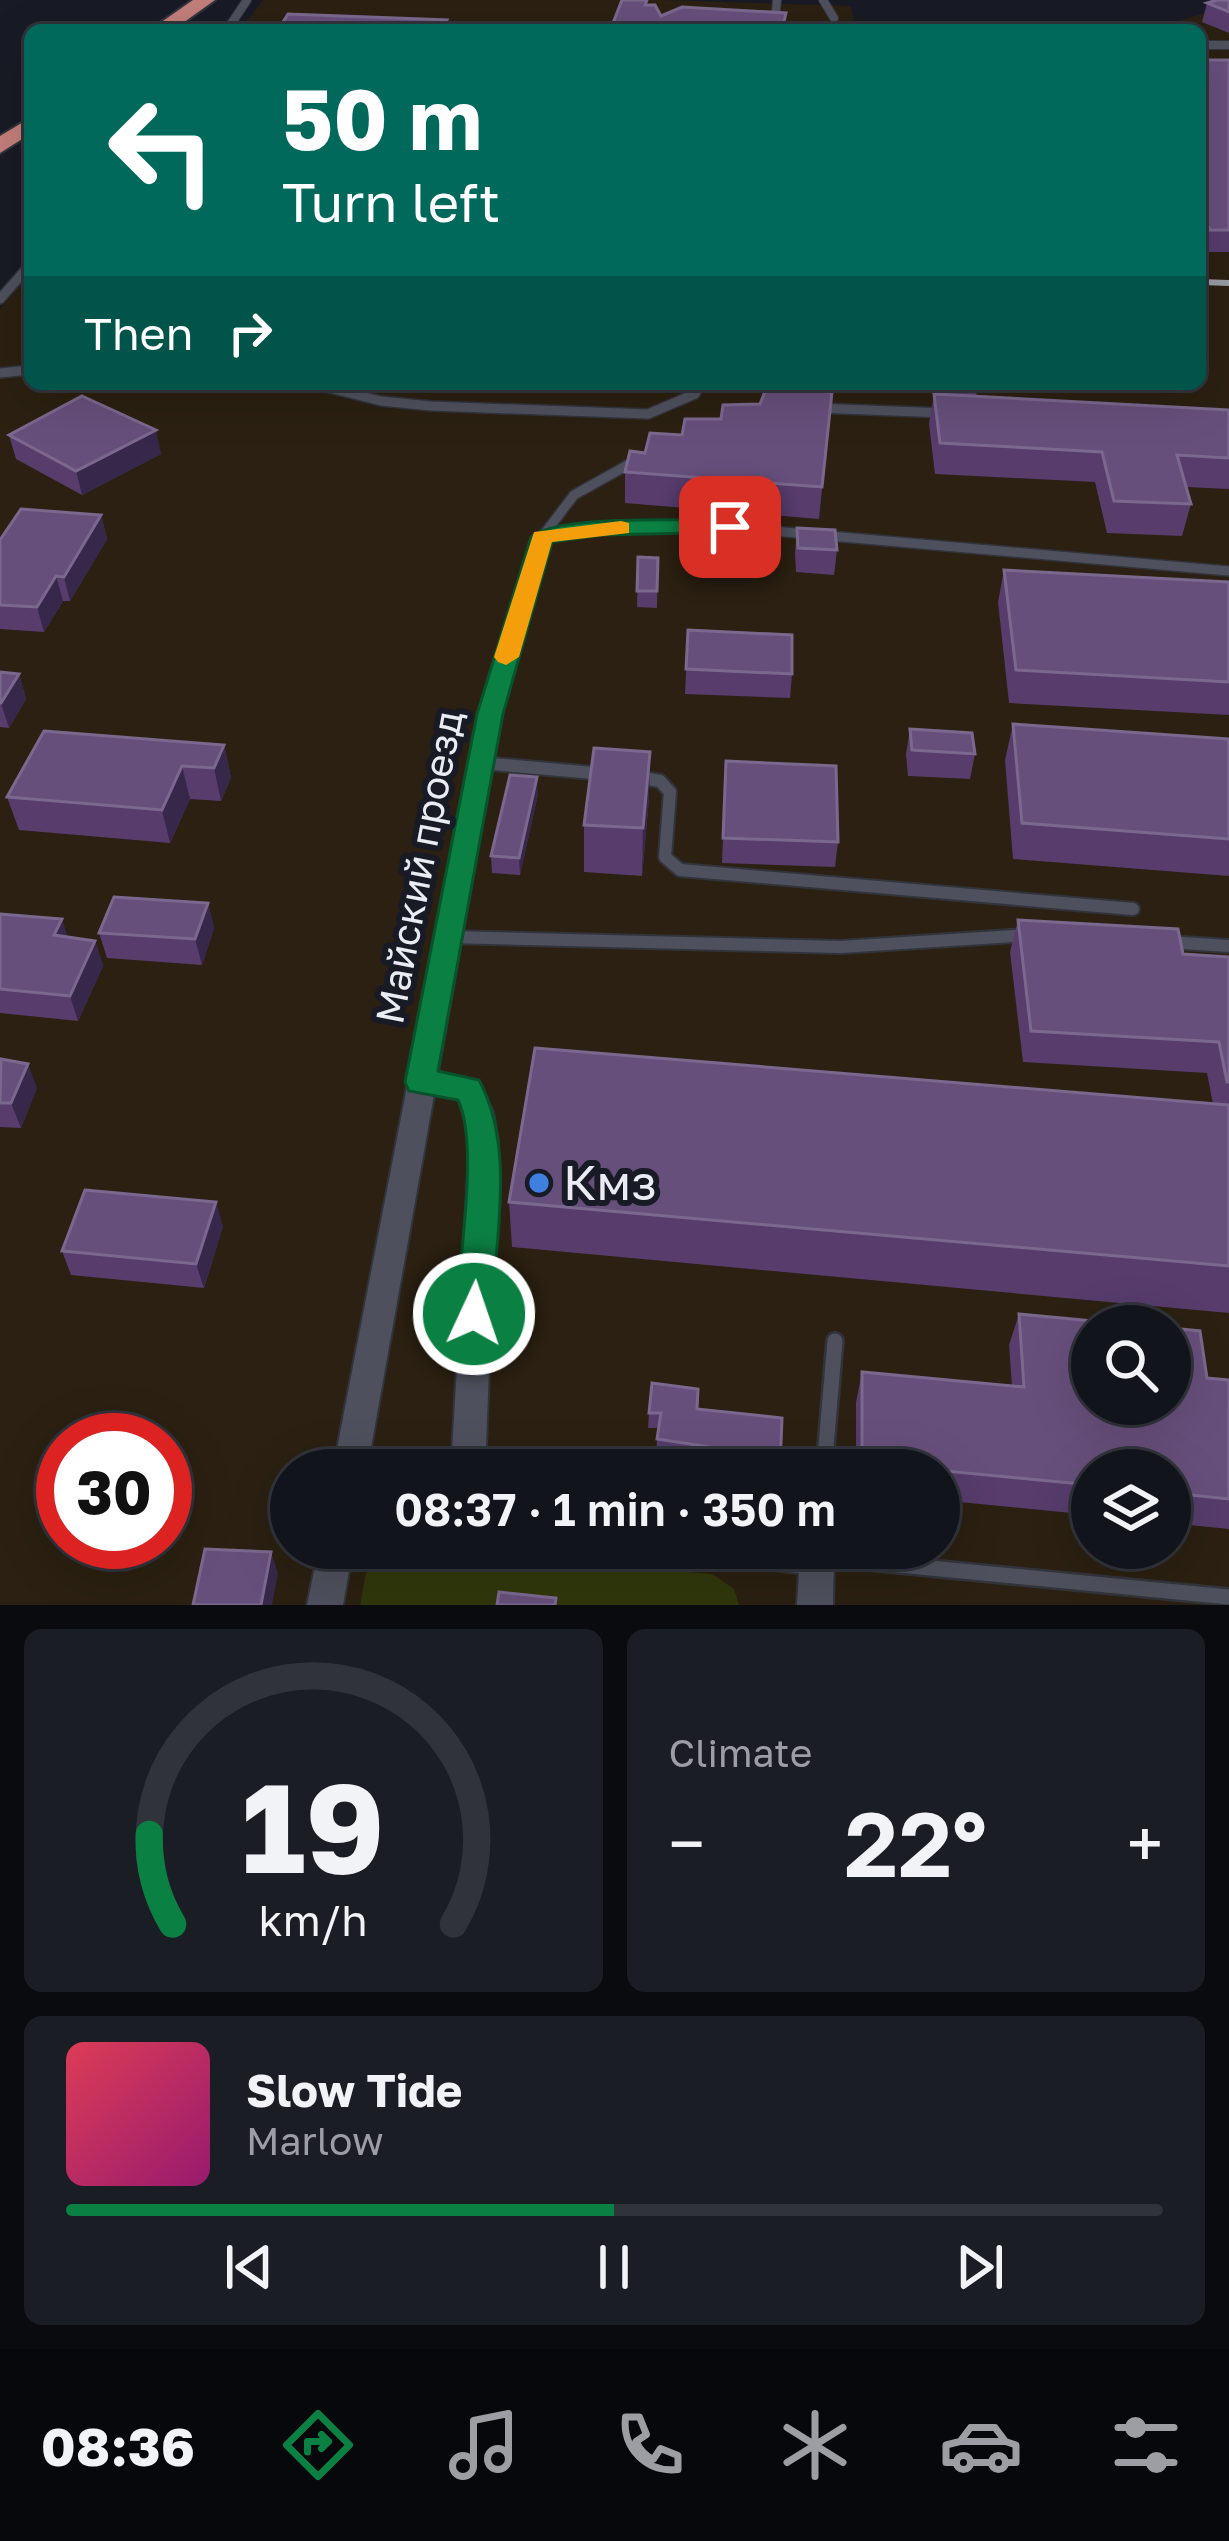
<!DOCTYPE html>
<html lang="en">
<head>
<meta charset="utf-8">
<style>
	body { margin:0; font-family:"Golos Text",sans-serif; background:#1b1d25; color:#f1f3f6; height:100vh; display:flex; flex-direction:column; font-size:45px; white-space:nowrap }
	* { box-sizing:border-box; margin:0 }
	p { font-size:39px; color:#9c9ea3 }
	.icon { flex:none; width:66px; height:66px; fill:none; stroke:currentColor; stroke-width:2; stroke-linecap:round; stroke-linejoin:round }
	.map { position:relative; height:1605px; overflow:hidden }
	.details { display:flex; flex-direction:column; gap:24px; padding:24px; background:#0a0b0f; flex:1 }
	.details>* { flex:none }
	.hud { position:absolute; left:24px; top:24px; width:1182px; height:366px; border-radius:18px; box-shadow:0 12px 48px #0002,0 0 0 3px #31333b; background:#00695c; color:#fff; overflow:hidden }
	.tools { position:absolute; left:1071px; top:1305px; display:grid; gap:24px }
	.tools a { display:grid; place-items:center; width:120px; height:120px; border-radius:50%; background:#12141c; box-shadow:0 12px 48px #0002,0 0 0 3px #31333b; font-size:60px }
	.speed { position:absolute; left:36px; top:1413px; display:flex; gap:24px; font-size:60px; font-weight:700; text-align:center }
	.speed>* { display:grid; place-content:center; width:156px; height:156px; border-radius:50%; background:#12141c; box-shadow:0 12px 48px #0002,0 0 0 3px #31333b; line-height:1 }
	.speed .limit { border:18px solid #d22; background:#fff; color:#111 }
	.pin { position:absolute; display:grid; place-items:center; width:102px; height:102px; color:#fff; margin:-51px; border-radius:24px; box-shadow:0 6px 18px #0006 }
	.me { position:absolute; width:132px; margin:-66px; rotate:3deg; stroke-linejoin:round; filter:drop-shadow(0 0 9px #0008) }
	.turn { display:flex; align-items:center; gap:42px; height:252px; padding:0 60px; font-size:54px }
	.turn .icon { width:156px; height:156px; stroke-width:2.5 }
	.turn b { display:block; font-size:84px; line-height:102px }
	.then { display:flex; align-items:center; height:114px; padding:0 60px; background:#0003; gap:24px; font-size:45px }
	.big { font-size:90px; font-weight:600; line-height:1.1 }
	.details .widget { flex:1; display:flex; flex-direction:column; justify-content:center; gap:18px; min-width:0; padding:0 42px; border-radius:18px; background:#1b1d25 }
	.details .dial { align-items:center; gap:0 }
	.dial svg { height:312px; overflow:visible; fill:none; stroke:#31333b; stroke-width:7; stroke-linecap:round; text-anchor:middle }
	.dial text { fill:#f1f3f6; stroke:none }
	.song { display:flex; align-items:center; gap:36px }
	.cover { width:144px; height:144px; border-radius:18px; background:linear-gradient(135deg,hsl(350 70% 55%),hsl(320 70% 35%)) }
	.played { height:12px; border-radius:6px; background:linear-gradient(90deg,#0b8043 50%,#31333b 50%) }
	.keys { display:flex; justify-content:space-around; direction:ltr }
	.heat { display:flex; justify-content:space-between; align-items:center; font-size:66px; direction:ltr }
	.details .tiles { flex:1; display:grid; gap:24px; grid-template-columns:1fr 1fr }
	.widget:last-child { grid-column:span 2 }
	.trip { position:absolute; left:270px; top:1449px; width:690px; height:120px; border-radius:60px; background:#12141c; box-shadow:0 12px 48px #0002,0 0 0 3px #31333b; font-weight:600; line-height:120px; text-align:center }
	.menu { display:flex; height:192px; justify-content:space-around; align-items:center; background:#07080b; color:#9c9ea3 }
	.menu .icon { width:84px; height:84px }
	.menu .current { color:#0b8043 }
	.menu b { font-size:54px; color:#f1f3f6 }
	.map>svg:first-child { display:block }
	.industrial { fill:#2b2011; fill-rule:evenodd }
	.green { fill:#31370b }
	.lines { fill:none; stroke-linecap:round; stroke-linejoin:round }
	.service-far3-casing { stroke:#32343c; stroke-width:10 }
	.service-far2-casing { stroke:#32343c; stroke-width:12 }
	.service-far1-casing { stroke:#32343c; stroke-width:16 }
	.service-casing { stroke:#32343c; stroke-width:20 }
	.minor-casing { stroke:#32343c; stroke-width:4 }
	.trunk-casing { stroke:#32343c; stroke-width:4 }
	.service-far3 { stroke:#4e515d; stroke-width:8 }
	.service-far2 { stroke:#4e515d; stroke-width:9 }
	.service-far1 { stroke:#4e515d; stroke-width:12 }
	.service { stroke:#4e515d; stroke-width:15 }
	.minor { fill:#4e515d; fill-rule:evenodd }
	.trunk { fill:#c27e7a; fill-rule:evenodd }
	.rail { stroke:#989ba3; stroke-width:6 }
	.wall { fill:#573c6c }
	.shaded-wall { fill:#37274a }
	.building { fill:#674f7b; stroke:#7b688e; stroke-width:3 }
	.route { fill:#0b8043; stroke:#07532c; stroke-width:3 }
	.slow { fill:#f59e0b }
	.shop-dot { fill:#3f7fe0; stroke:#181b25; stroke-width:4.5 }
	.labels { text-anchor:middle; stroke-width:12; stroke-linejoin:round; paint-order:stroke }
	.street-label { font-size:39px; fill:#eaecf4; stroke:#181b25 }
	.near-poi-label { font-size:48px; fill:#eaecf4; stroke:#181b25; text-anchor:start }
</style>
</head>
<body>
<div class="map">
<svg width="1229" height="1605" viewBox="0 0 1229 1605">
	<rect width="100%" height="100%" fill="#181b25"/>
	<g class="industrial">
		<path d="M263 0H663L851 6 855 30H240Z"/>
		<path d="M1229 5V1605H0V309L30 273V384H1200V30H1151ZM1092 1326H1170V1404H1092ZM63 1440H165V1542H63ZM291 1470H939V1548H291ZM1092 1470H1170V1548H1092Z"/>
	</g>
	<path class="green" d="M389 1548 712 1574 734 1589 739 1605H360C365 1581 364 1558 389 1548Z"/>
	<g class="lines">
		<defs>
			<g id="service-far3">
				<path d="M823 0 834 18"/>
				<path d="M768 21 775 22 777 0"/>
				<path d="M227 30 247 0"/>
				<path d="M1200 45H1229"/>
			</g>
			<g id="service-far2">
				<path d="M0 299 30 265"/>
				<path d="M0 373 30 370"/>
				<path d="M314 384 381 401 431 406 648 414 695 394 700 384"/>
				<path d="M816 408 946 413"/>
				<path d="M542 537 574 495 642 457"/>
				<path d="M542 537 601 528 729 527 1229 571"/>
			</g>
			<g id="service-far1">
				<path d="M481 763 605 774"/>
				<path d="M637 777 660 781 670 792 665 857 680 870 1133 909"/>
				<path d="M449 937 840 947 1028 935"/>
				<path d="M1168 942 1229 946"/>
			</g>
			<g id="service">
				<path d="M824 1470 835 1341"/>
				<path d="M817 1548V1557L1229 1597"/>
			</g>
			<g id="minor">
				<path d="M542 531 552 537 501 714 438 1072 478 1081 493 1112 498 1141 485 1470H451L470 1141 459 1099 434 1095 367 1470H333L479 714 532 537Z"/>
				<path d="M319 1548H353L343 1605H307Z"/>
				<path d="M712 1548H831L834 1557 833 1605H797L799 1573 729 1565 717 1560Z"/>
			</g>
			<g id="trunk">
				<path d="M193 0H215L173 30H150Z"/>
				<path d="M30 118V134L0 153V136Z"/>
			</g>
		</defs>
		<use href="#service-far3" class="service-far3-casing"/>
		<use href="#service-far2" class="service-far2-casing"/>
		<use href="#service-far1" class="service-far1-casing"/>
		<use href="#service" class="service-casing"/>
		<use href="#minor" class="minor-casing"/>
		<use href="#trunk" class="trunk-casing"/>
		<use href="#service-far3" class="service-far3"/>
		<use href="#service-far2" class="service-far2"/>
		<use href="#service-far1" class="service-far1"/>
		<use href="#service" class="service"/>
		<use href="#minor" class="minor"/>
		<use href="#trunk" class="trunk"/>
		<path class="rail" d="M1200 282 1229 283"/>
	</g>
	<g class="wall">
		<path d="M1229 0V33L1202 22 1207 3Z"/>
		<path d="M1200 60H1229V252H1204L1200 244Z"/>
		<path d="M938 384H978L976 396 1229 410V489L1186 487 1191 504 1182 536 1107 533 1095 482 935 474 929 424 934 394H939Z"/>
		<path d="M832 392 819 519 625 503V472L645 453 721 419 760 404Z"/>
		<path d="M9 435 161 454 82 495 16 459Z"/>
		<path d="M101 515 107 539 70 601H63L44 632 0 629V540Z"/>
		<path d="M797 528 837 550 834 575 796 572 795 553Z"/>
		<path d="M638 557 658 558 657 608 637 607Z"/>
		<path d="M1004 570 1229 582V715L1009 703 998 602Z"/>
		<path d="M688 630 792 674 790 698 685 694Z"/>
		<path d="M0 672 19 674 26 699 9 728 0 727Z"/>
		<path d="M1013 724 1229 739V876L1013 859 1005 760Z"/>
		<path d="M910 729 975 754 970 779 908 776 906 754Z"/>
		<path d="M224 745 231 778 221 801 190 799 170 843 19 830 7 797Z"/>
		<path d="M726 761 838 842 835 867 722 863Z"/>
		<path d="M538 794 520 875 492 873 491 856Z"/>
		<path d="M649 799 642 876 584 872V825Z"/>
		<path d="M208 903 214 928 202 965 107 958 99 933Z"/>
		<path d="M0 914 67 937 95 941 103 966 78 1021 0 1013Z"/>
		<path d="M1018 920 1183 954 1229 957V1313L512 1247 509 1202 1213 1104 1207 1073 1023 1062 1010 952Z"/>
		<path d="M0 1061 37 1088 21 1128 0 1127Z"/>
		<path d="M223 1226 204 1288 71 1275 62 1251Z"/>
		<path d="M1019 1314 1207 1378 1229 1380V1529L1170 1523V1470H1092V1515L939 1500V1470H856V1402L862 1372 1012 1386 1009 1345Z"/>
		<path d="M697 1409 782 1418 780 1470H747L748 1467 656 1454 658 1428H648L649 1413Z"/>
	</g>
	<g class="shaded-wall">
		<path d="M156 430 161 454 82 495 76 471Z"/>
		<path d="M101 515 107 539 70 601 64 577Z"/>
		<path d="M56 576 63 601 44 632 37 607Z"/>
		<path d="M19 674 26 699 9 728 1 703Z"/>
		<path d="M224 745 231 778 221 801 214 768Z"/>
		<path d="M650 752 649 799 642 876 643 828Z"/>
		<path d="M182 766 190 799 170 843 162 810Z"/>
		<path d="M537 777 538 794 520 875 519 858Z"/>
		<path d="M208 903 214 928 202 965 195 939Z"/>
		<path d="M62 919 70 944 54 935Z"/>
		<path d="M95 941 103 966 78 1021 70 996Z"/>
		<path d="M28 1064 37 1088 21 1128 11 1103Z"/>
		<path d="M216 1202 223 1226 204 1288 196 1264Z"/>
		<path d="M271 1552 278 1573 272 1605H261Z"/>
	</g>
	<g class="building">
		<path d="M622 0H647L645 5H655L661 16 682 7 786 13 782 30H515L516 25 611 28Z"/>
		<path d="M1217 0H1229V12L1207 3Z"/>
		<path d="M288 14 447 20 442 30H278Z"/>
		<path d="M822 23H851L852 30H823Z"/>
		<path d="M1200 60H1229V230H1210L1200 211Z"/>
		<path d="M766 389 832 392 822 487 625 472 630 451 645 453 650 433 682 435 685 419H721L723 405 760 404Z"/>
		<path d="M934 394 1229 410V458L1177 455 1191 504 1114 501 1102 452 940 443Z"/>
		<path d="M82 396 156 430 76 471 9 435Z"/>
		<path d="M21 509 101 515 64 577 56 576 37 607 0 605V540Z"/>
		<path d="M797 528 835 530 837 550 798 548Z"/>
		<path d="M638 557 658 558 657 591H637Z"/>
		<path d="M1004 570 1229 582V682L1016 670Z"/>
		<path d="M688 630 792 635V674L686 669Z"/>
		<path d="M0 672 19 674 1 703H0Z"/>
		<path d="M1013 724 1229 739V839L1022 823Z"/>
		<path d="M910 729 972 733 975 754 912 750Z"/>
		<path d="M44 731 224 745 214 768 182 766 162 810 7 797Z"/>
		<path d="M594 748 650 752 643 828 584 825Z"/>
		<path d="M726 761 836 766 838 842 723 838Z"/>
		<path d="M510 775 537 777 519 858 491 856Z"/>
		<path d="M114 897 208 903 195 939 99 933Z"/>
		<path d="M0 914 62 919 54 935 95 941 70 996 0 989Z"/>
		<path d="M1018 920 1178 929 1183 954 1229 957V1082H1227L1219 1042 1031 1031Z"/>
		<path d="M535 1048 1229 1105V1266L509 1202Z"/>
		<path d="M1 1059 28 1064 11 1103H0Z"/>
		<path d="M85 1190 216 1202 196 1264 62 1251Z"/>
		<path d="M1019 1314 1147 1326H1092V1404H1170V1328L1200 1331 1207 1378 1229 1380V1499L1170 1493V1470H1092V1485L862 1463V1372L1024 1387Z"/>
		<path d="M652 1383 698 1389 697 1409 782 1418 780 1468 749 1462V1453L657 1439 661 1413H649Z"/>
		<path d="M205 1549 271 1552 261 1605H193Z"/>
		<path d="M499 1592 556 1598 555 1605H497Z"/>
	</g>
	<path class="route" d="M730 520 738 522V532L602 535 552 542 503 714 438 1071 479 1080C516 1149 495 1238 492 1314L486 1326 474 1330 461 1326 456 1314C459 1263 479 1142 458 1100L409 1091 405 1082 477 714 531 537C559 514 689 521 730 520Z"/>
	<path class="slow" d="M621 521 629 523V533L552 542 519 657 506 665 498 662 494 657 534 532Z"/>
	<circle class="shop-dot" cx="539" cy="1183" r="12"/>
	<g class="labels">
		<g class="street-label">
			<text transform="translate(419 867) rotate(-79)" y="14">Майский проезд</text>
		</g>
		<g class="near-poi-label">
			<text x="563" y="1200">Кмз</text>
		</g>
	</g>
</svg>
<div class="tools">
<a><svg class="icon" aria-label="search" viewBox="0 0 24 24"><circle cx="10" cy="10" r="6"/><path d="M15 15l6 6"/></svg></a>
<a><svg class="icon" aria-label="layers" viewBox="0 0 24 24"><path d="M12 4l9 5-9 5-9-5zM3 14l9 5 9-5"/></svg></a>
</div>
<div class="speed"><div class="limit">30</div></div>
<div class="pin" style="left:730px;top:527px;background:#d93025"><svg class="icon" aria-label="arrive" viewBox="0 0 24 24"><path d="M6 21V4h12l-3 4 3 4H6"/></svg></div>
<svg class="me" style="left:474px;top:1314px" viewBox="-20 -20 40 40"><circle r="17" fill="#0b8043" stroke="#fff" stroke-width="3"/><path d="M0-11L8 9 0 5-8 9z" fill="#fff"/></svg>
<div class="trip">08:37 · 1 min · 350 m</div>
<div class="hud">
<div class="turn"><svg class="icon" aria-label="left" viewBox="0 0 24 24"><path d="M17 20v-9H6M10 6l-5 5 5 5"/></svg><div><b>50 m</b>Turn left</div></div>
<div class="then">Then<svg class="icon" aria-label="right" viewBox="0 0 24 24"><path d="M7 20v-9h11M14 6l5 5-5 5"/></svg></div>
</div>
</div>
<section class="details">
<div class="tiles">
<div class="widget dial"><svg viewBox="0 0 100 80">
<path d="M14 69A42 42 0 1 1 86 69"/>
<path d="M14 69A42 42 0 0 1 8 46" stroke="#0b8043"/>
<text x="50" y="56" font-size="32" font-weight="700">19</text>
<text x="50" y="72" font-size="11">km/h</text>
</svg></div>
<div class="widget"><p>Climate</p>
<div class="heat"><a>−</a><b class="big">22°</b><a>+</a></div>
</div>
<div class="widget">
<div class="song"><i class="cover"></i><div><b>Slow Tide</b><p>Marlow</p></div></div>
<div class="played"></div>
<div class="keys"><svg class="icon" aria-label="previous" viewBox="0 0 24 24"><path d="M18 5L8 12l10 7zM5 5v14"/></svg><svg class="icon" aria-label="pause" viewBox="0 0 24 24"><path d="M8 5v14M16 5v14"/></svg><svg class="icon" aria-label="next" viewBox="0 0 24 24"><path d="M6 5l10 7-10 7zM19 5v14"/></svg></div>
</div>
</div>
</section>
<nav class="menu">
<b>08:36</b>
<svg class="icon current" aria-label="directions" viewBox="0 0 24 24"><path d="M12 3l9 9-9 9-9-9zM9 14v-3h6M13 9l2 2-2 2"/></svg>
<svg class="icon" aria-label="music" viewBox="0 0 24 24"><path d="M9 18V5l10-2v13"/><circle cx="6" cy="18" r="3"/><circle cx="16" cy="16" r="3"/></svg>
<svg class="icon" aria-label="phone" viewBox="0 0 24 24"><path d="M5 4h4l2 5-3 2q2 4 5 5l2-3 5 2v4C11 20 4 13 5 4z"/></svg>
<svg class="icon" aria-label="climate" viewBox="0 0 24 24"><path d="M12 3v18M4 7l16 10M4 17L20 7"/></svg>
<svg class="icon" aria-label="car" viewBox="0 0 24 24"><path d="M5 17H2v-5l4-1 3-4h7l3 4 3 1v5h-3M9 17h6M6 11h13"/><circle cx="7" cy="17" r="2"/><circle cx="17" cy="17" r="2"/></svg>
<svg class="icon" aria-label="filters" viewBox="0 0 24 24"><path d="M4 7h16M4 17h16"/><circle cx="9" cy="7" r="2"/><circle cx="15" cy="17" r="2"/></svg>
</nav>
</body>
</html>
